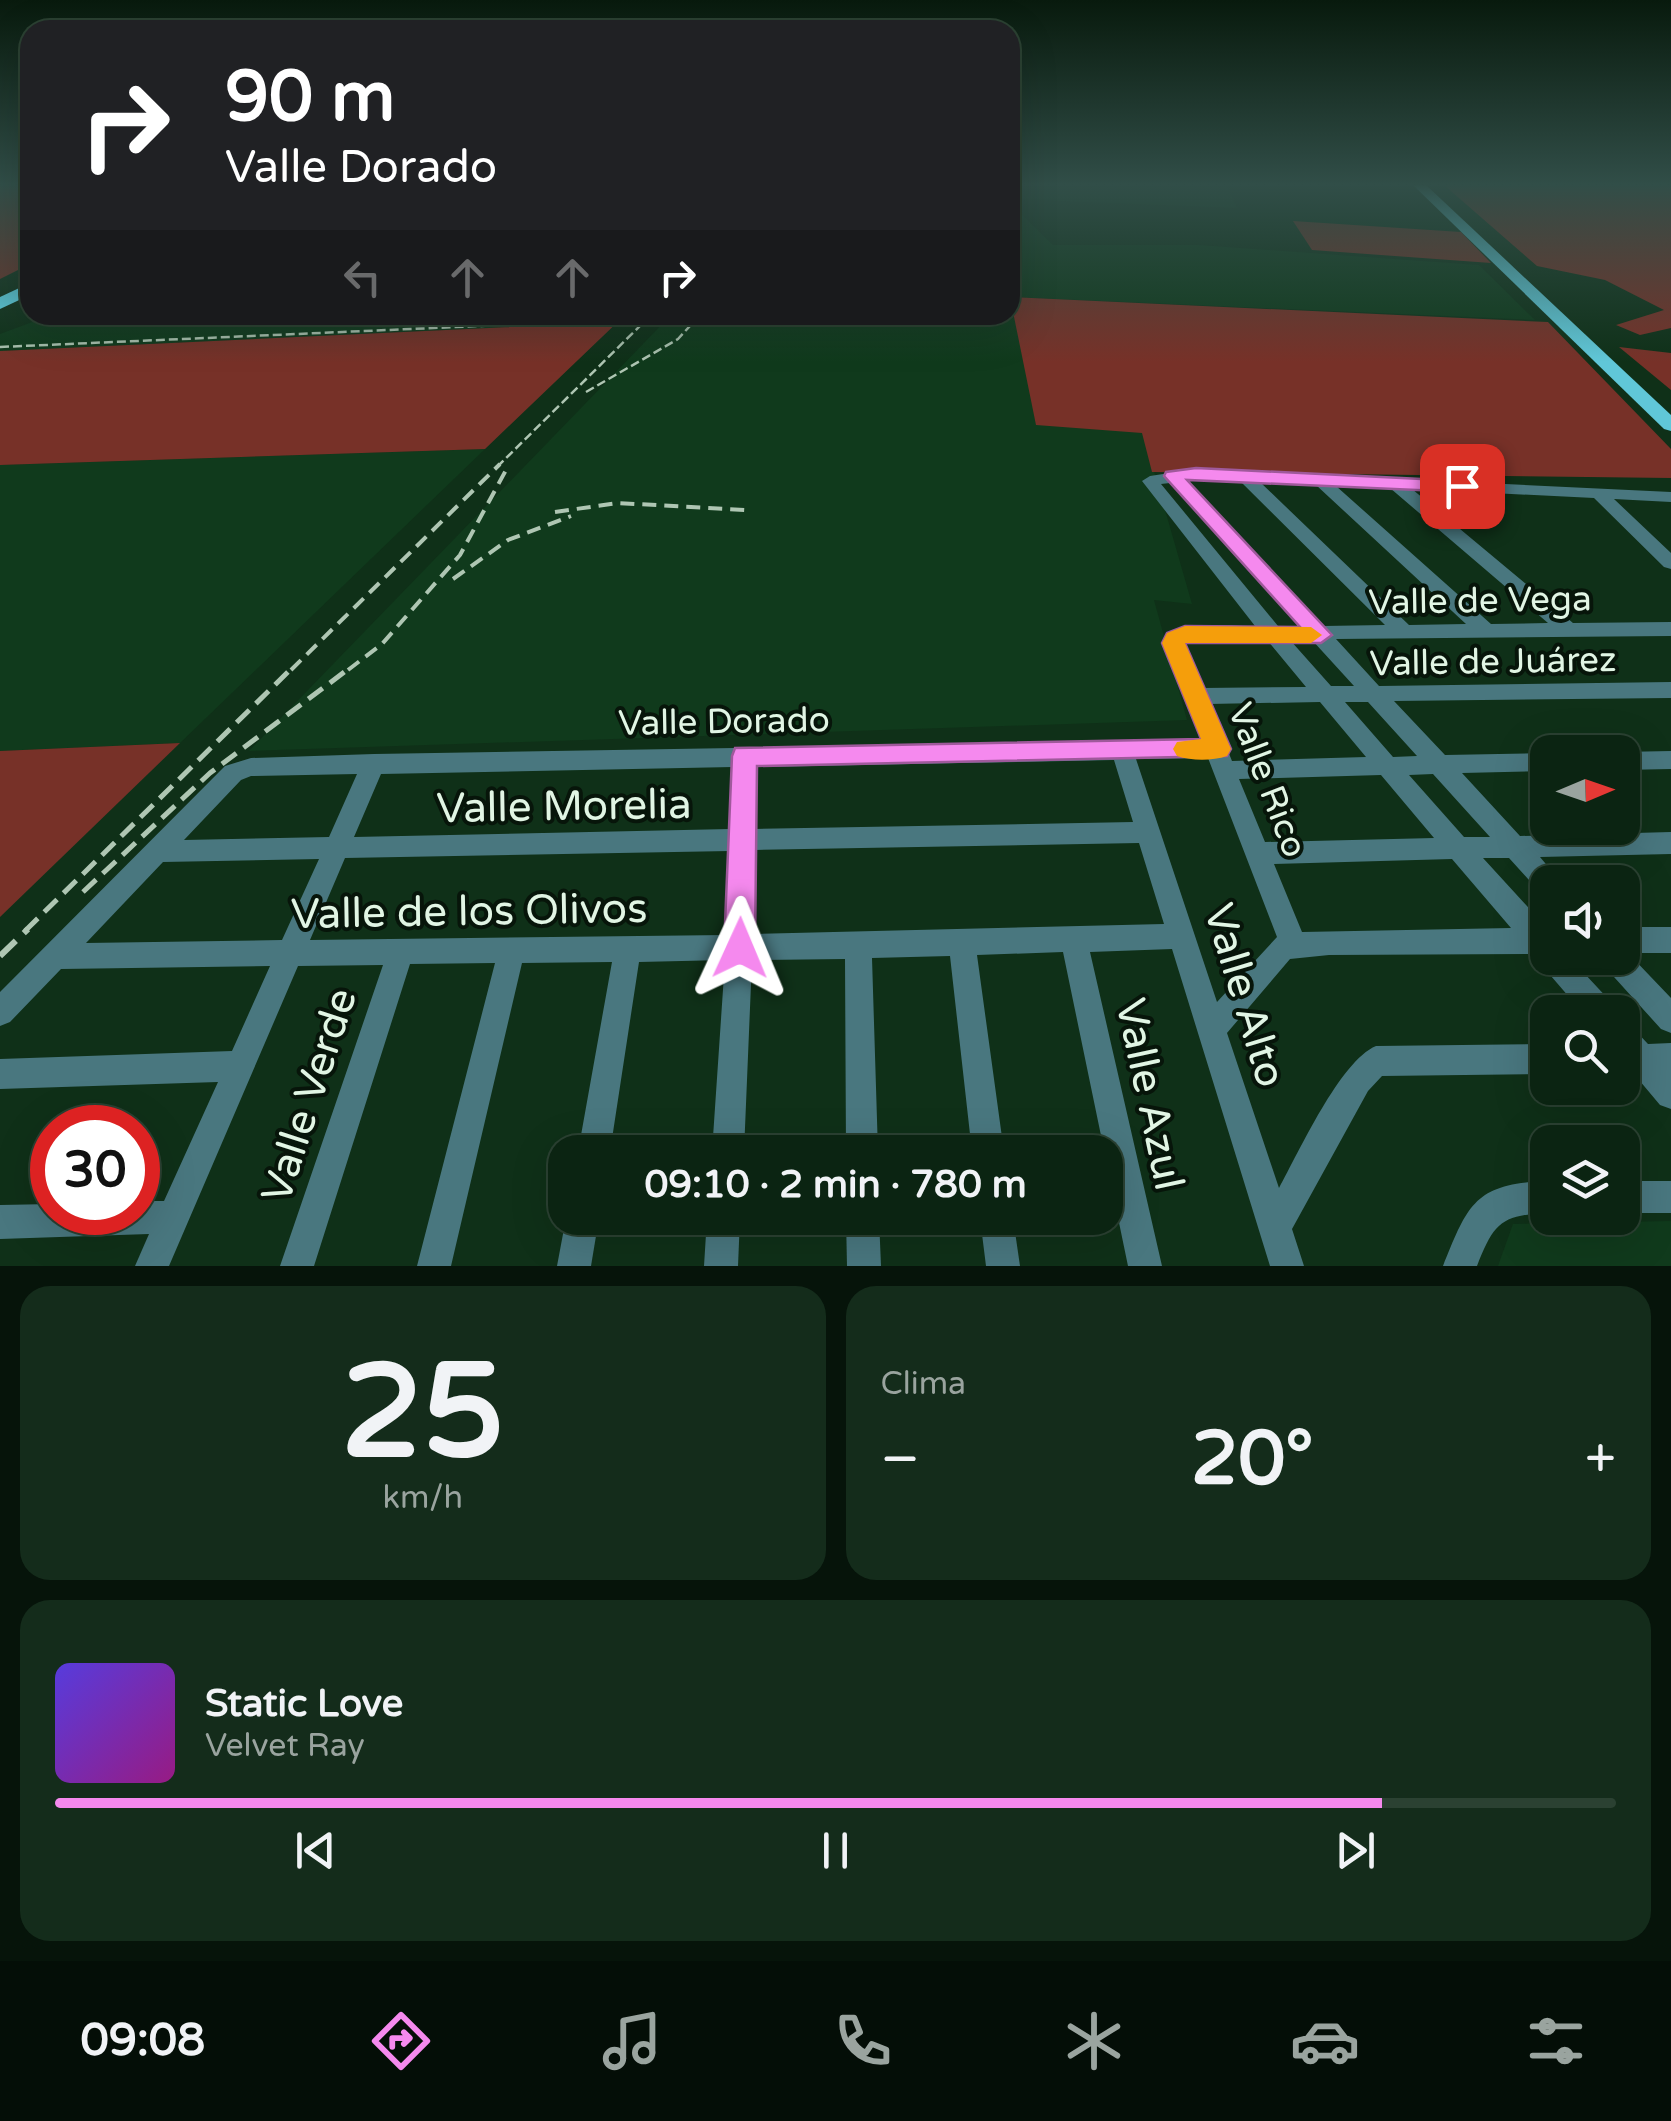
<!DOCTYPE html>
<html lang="es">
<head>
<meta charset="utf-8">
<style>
	body { margin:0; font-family:"Varela Round",sans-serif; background:#142c1b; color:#f1f3f6; height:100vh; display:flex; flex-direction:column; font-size:38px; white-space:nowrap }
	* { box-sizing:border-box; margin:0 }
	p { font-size:32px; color:#9aa49f }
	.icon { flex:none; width:55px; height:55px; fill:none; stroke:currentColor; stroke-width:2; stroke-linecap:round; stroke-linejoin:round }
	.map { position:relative; height:1266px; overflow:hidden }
	.drawer { display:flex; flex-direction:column; gap:20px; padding:20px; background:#06140a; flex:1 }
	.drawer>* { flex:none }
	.banner { position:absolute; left:20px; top:20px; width:1000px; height:305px; border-radius:30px; box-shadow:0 10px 40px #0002,0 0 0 2px #2b4132; background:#202124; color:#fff; overflow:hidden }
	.needle { width:65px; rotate:88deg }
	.buttons { position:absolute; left:1530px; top:735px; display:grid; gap:20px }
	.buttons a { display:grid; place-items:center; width:110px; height:110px; border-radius:20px; background:#0b2412; box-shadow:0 10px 40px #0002,0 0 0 2px #2b4132; font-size:50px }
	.speed { position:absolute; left:30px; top:1105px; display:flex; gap:20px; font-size:50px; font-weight:700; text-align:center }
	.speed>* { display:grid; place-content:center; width:130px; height:130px; border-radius:50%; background:#0b2412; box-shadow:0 10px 40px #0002,0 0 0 2px #2b4132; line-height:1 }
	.speed .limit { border:15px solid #d22; background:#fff; color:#111 }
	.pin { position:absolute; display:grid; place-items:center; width:85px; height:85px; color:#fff; margin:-42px; border-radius:20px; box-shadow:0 5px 15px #0006 }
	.me { position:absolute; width:110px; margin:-55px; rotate:1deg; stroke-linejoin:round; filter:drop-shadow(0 0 8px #0008) }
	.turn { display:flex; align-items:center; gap:35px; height:210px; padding:0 40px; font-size:45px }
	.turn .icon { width:130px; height:130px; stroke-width:2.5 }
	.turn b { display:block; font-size:70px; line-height:85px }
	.lanes { display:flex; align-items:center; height:95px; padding:0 40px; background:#0003; justify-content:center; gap:50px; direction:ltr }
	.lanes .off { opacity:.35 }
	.big { font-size:75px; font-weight:700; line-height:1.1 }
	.drawer .card { flex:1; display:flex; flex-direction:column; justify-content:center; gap:15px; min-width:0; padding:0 35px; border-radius:30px; background:#142c1b }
	.drawer .dial { align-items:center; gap:0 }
	.dial b { font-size:130px; line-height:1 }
	.song { display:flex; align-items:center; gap:30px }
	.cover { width:120px; height:120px; border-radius:15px; background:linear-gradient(135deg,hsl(250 70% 55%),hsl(310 70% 35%)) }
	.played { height:10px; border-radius:5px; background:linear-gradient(90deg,#f589ee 85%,#2b4132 85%) }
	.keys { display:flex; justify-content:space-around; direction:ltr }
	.heat { display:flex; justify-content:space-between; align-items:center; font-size:55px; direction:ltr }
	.drawer .tiles { flex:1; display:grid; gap:20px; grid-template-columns:1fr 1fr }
	.card:last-child { grid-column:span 2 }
	.trip { position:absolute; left:548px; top:1135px; width:575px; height:100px; border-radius:30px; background:#0b2412; box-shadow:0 10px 40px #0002,0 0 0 2px #2b4132; font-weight:700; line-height:100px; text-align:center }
	.menu { display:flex; height:160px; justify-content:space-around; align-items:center; background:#040e07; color:#9aa49f }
	.menu .icon { width:70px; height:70px }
	.menu .active { color:#f589ee }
	.menu b { font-size:45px; color:#f1f3f6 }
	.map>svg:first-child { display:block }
	.built { fill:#103a1c }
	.green { fill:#773128 }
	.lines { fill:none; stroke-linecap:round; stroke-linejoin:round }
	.minor { fill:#49777f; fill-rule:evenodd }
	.major { fill:#60c7d8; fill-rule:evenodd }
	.highway { fill:#67e6fb; fill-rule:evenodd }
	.rail-far3 { stroke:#afc6b3; stroke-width:2.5; stroke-dasharray:9 4; stroke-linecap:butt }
	.rail-far2 { stroke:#afc6b3; stroke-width:4; stroke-dasharray:14 8; stroke-linecap:butt }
	.rail-far1 { stroke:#afc6b3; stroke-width:5; stroke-dasharray:18 9; stroke-linecap:butt }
	.rail { stroke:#afc6b3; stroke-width:6; stroke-dasharray:22 11; stroke-linecap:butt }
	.route { fill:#f589ee; stroke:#9f599b; stroke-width:2.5 }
	.slow { fill:#f59e0b }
	.labels { text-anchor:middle; stroke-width:8; stroke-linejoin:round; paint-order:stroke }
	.street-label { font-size:35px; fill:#e1f5e4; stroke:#07150a }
	.near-street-label { font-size:42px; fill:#e1f5e4; stroke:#07150a }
</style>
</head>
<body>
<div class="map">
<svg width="1671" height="1266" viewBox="0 0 1671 1266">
	<rect width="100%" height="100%" fill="#0f3018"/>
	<g class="built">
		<path d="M1010 185H1227L1237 208 1010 199Z"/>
		<path d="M1010 203 1053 245H1199L1479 265 1535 320 1011 297 1143 433 1192 604 1154 600 1187 720 249 751 671 315H1010Z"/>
		<path d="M51 315H603L595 323 0 351V334Z"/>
		<path d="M485 449 180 743 0 751V465Z"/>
		<path d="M1671 1221V1266H1498L1513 1224Z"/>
	</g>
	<g class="green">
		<path d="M0 185H30V264L0 279Z"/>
		<path d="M1444 185H1671V328L1640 335 1616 325 1664 310 1605 280 1537 266Z"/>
		<path d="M1293 221 1461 232 1491 263 1312 250Z"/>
		<path d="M1010 297 1548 322 1671 449V478L1152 472 1142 433 1036 425Z"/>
		<path d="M603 315H625L485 449 0 465V351L594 323Z"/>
		<path d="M1619 347 1671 353V390Z"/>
		<path d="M180 743 0 917V751Z"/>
	</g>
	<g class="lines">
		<g class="minor">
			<path d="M1196 469 1671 492V502L1614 499 1671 553V569L1664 567 1594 498 1412 489 1573 623 1671 622V636L1336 639 1379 686 1671 682V698L1394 701 1445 755 1548 753V771L1462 773 1520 836 1671 832V854L1540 857 1561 882H1548V894L1539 891 1509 858H1483L1548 929V958H1570L1611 1002 1615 1012H1582L1532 954 1329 955 1290 959 1227 1033 1279 1188C1299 1152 1340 1061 1376 1046L1548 1044V1074L1382 1076 1368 1091 1292 1229 1304 1266H1270L1172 949 1090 952 1162 1266H1128L1063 952 977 955 1004 1152H972L950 956 872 958 878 1152H846L845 959 752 960 744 1152H712L725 960 639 962 610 1152H578L612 962 522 963 451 1266H417L495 963 410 964 314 1266H280L383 965 298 966 169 1266H135L149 1234 0 1239V1205L52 1204V1212H138V1201H164L218 1082 0 1089V1059L232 1051 270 966 61 969 10 1022 0 1026V992L225 766 251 758 374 754 1201 740 1164 643C1176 617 1230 627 1255 626L1142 481 1150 476ZM1196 479 1240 481 1385 625 1323 626 1186 480ZM1260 482 1316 485 1466 624 1409 625ZM1170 483 1299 626H1278L1161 484ZM1336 486 1390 488 1548 623 1491 624ZM1267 640 1306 687 1202 688 1184 643ZM1290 640H1312L1354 686H1331ZM1320 702 1366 757 1232 761 1209 704ZM1345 702H1368L1417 756 1393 757ZM1208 758 1277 937 1217 1002 1136 759ZM1114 760 1133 822 755 829 756 767ZM733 767 730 829 354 837 381 774ZM357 774 329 837 184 840 241 780 251 776ZM1433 774 1490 837H1464L1409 775ZM1381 775 1434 838 1265 842 1239 779ZM1139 843 1164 924 753 934 755 850ZM730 851 726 935 310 940 345 858ZM319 859 282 940 86 943 163 862ZM1452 859 1511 928 1302 932 1274 864Z"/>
			<path d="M1671 751V769L1622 770 1620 752Z"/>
			<path d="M1622 927H1671V953H1628L1671 998V1033L1661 1029 1605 967 1602 958H1622Z"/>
			<path d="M1622 1023 1632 1027 1648 1044 1671 1043V1109L1660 1105 1634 1074 1622 1075Z"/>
			<path d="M1548 1181V1213C1501 1215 1494 1223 1477 1266H1443C1468 1204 1475 1183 1548 1181Z"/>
			<rect x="1622" y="1181" width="49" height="32"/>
			<path d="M566 1218H599L591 1266H557Z"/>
			<path d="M707 1218H740L738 1266H704Z"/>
			<path d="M846 1218H879L881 1266H847Z"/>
			<path d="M980 1218H1013L1020 1266H986Z"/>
		</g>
		<path class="major" d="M1413 185H1426L1671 415V431L1664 429Z"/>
		<path class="highway" d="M30 283V295L0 309V297Z"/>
		<g class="rail-far3">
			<path d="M0 347 570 322 617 315"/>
			<path d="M586 392 678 339 700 315"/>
			<path d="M497 467 651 315"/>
		</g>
		<g class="rail-far2">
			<path d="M555 512 618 503 745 510"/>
			<path d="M453 579 508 540 571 516"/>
			<path d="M291 670 500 464"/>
			<path d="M348 670 382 644 460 555 506 470"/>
		</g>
		<g class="rail-far1">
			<path d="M83 892 210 773 351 667"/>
			<path d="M25 931 293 667"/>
		</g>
		<path class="rail" d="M0 956 28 929"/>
	</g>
	<linearGradient id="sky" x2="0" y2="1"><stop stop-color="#081a0d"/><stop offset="0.51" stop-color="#314e48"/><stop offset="1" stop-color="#314e48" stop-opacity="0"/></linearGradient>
	<rect width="1671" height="362" fill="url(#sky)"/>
	<path class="route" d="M1196 468 1462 481 1472 486 1462 492 1187 480 1332 635 1321 643H1185L1231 749 1227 756 757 766 755 948 750 958 740 963 729 958 724 948 732 756 735 748 1201 739 1162 643 1167 633 1185 626 1300 627 1164 476 1166 472Z"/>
	<path class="slow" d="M1185 626 1311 627 1322 635 1311 643H1185L1231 749 1227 756C1212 761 1192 761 1177 756L1173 749 1177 742 1201 739 1162 643 1167 633Z"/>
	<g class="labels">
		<g class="street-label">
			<text transform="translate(1480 600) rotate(-1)" y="12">Valle de Vega</text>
			<text transform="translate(1493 661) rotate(-1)" y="12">Valle de Juárez</text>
			<text transform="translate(724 721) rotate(-1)" y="12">Valle Dorado</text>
			<text transform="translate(1268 780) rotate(69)" y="12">Valle Rico</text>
		</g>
		<g class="near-street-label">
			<text transform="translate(564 805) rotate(-1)" y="15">Valle Morelia</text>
			<text transform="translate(469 910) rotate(-1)" y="15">Valle de los Olivos</text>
			<text transform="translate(1246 995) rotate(73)" y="15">Valle Alto</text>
			<text transform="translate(1151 1094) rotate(78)" y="15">Valle Azul</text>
			<text transform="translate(308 1095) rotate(-72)" y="15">Valle Verde</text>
		</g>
	</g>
</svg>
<div class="buttons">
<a><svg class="needle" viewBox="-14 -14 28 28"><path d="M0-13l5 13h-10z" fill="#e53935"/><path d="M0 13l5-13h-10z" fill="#9aa49f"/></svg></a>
<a><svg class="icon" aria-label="sound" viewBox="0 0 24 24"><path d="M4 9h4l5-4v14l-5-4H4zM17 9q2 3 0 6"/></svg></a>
<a><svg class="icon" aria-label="search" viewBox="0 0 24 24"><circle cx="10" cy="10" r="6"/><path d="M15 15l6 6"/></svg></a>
<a><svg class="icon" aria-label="layers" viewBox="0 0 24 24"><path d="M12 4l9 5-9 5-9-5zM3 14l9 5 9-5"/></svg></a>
</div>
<div class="speed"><div class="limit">30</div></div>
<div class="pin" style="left:1462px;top:486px;background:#d93025"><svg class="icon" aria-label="arrive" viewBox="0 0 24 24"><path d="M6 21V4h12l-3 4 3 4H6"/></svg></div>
<svg class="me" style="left:740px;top:948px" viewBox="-20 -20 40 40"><path d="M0-17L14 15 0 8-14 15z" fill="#f589ee" stroke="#fff" stroke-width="4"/></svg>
<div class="trip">09:10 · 2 min · 780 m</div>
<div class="banner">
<div class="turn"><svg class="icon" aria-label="right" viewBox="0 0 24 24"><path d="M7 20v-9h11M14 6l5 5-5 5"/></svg><div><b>90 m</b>Valle Dorado</div></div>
<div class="lanes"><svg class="icon off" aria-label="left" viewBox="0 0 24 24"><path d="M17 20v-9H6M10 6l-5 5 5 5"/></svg><svg class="icon off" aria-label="ahead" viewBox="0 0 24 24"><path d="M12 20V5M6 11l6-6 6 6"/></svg><svg class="icon off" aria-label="ahead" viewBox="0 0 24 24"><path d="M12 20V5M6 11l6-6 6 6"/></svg><svg class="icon" aria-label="right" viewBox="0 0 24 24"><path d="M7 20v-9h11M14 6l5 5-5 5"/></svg></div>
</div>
</div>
<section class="drawer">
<div class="tiles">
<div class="card dial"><b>25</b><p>km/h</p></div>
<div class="card"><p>Clima</p>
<div class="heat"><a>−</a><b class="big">20°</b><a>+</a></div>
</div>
<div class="card">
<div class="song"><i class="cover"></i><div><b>Static Love</b><p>Velvet Ray</p></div></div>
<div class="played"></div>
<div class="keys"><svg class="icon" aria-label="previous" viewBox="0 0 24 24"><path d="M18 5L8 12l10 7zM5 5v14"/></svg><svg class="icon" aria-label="pause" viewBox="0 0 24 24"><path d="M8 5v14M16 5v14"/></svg><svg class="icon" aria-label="next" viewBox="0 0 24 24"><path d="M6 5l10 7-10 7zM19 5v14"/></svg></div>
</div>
</div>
</section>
<nav class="menu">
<b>09:08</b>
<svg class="icon active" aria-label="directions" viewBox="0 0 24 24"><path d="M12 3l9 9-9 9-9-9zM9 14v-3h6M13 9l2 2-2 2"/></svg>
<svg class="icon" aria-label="music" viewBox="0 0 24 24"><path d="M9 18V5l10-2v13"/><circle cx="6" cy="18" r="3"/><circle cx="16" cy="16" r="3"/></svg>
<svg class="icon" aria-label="phone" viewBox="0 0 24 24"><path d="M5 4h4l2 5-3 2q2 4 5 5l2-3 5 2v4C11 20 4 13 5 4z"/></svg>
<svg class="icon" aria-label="climate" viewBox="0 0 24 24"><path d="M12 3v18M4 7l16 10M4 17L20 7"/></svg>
<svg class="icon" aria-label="car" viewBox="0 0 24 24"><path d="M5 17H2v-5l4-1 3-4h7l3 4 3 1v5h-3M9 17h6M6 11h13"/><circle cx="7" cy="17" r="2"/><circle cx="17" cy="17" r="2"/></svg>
<svg class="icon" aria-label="filters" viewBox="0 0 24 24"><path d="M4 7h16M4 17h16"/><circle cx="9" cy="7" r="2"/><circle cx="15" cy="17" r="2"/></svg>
</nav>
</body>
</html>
